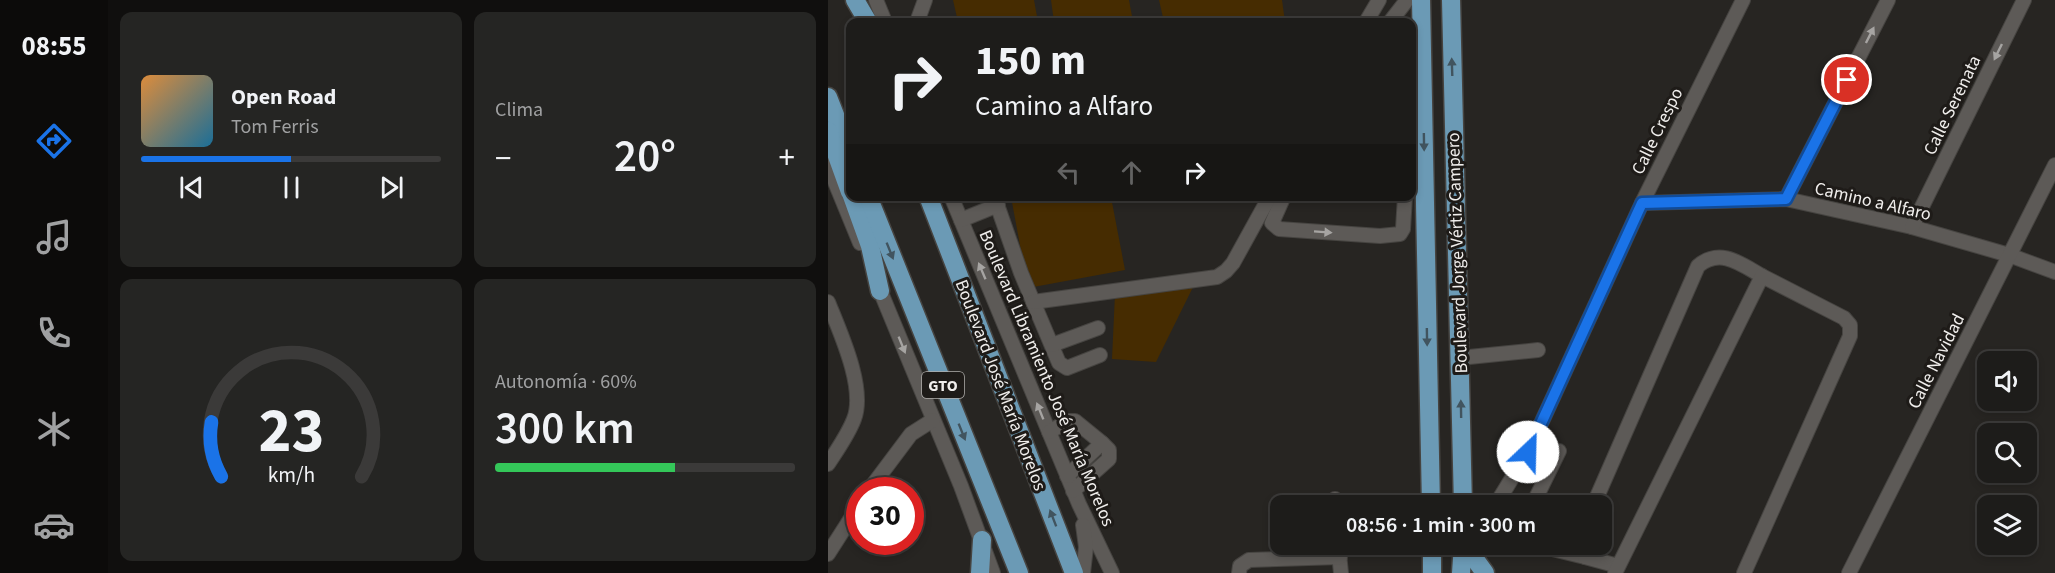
<!DOCTYPE html>
<html lang="es">
<head>
<meta charset="utf-8">
<style>
	body { margin:0; font-family:"Source Sans 3",sans-serif; background:#252523; color:#f1f3f6; height:100vh; display:flex; flex-direction:column; font-size:22px; white-space:nowrap }
	* { box-sizing:border-box; margin:0 }
	p { font-size:20px; color:#a0a1a2 }
	.icon { flex:none; width:33px; height:33px; fill:none; stroke:currentColor; stroke-width:2; stroke-linecap:round; stroke-linejoin:round }
	.map { position:relative; flex:1; overflow:hidden }
	.details { display:flex; flex-direction:column; gap:12px; padding:12px; background:#100f0e; width:720px }
	.details>* { flex:none }
	.banner { position:absolute; left:18px; top:18px; width:570px; height:183px; border-radius:12px; box-shadow:0 3px 9px #0003,0 0 0 2px #3b3a39; background:#1d1c1a; color:#f1f3f6; overflow:hidden }
	.buttons { position:absolute; left:1149px; top:351px; display:grid; gap:12px }
	.buttons a { display:grid; place-items:center; width:60px; height:60px; border-radius:12px; background:#1d1c1a; box-shadow:0 3px 9px #0003,0 0 0 2px #3b3a39; font-size:30px }
	.speed { position:absolute; left:18px; top:477px; display:flex; gap:12px; font-size:30px; font-weight:700; text-align:center }
	.speed>* { display:grid; place-content:center; width:78px; height:78px; border-radius:50%; background:#1d1c1a; box-shadow:0 3px 9px #0003,0 0 0 2px #3b3a39; line-height:1 }
	.speed .limit { border:9px solid #d22; background:#fff; color:#111 }
	.pin { position:absolute; display:grid; place-items:center; width:51px; height:51px; color:#fff; margin:-26px; border:3px solid #fff; border-radius:50%; box-shadow:0 2px 6px #0007 }
	.me { position:absolute; width:66px; margin:-33px; rotate:24deg; stroke-linejoin:round; filter:drop-shadow(0 0 4px #0008) }
	.turn { display:flex; align-items:center; gap:21px; height:126px; padding:0 30px; font-size:27px }
	.turn .icon { width:78px; height:78px; stroke-width:2.5 }
	.turn b { display:block; font-size:42px; line-height:51px }
	.lanes { display:flex; align-items:center; height:57px; padding:0 30px; background:#0003; justify-content:center; gap:30px; direction:ltr }
	.lanes .off { opacity:.35 }
	.big { font-size:45px; font-weight:600; line-height:1.1 }
	.details .card { flex:1; display:flex; flex-direction:column; justify-content:center; gap:9px; min-width:0; padding:0 21px; border-radius:12px; background:#252523 }
	.details .dial { align-items:center; gap:0 }
	.dial svg { height:156px; overflow:visible; fill:none; stroke:#3b3a39; stroke-width:7; stroke-linecap:round; text-anchor:middle }
	.dial text { fill:#f1f3f6; stroke:none }
	.song { display:flex; align-items:center; gap:18px }
	.cover { width:72px; height:72px; border-radius:9px; background:linear-gradient(135deg,hsl(30 70% 55%),hsl(200 70% 35%)) }
	.played { height:6px; border-radius:3px; background:linear-gradient(90deg,#1a73e8 50%,#3b3a39 50%) }
	.keys { display:flex; justify-content:space-around; direction:ltr }
	.heat { display:flex; justify-content:space-between; align-items:center; font-size:33px; direction:ltr }
	.charge { height:9px; border-radius:4px; background:linear-gradient(90deg,#34c759 60%,#3b3a39 0) }
	.details .tiles { flex:1; display:grid; gap:12px; grid-template-columns:repeat(2,1fr) }
	.trip { position:absolute; left:442px; top:495px; width:342px; height:60px; border-radius:12px; background:#1d1c1a; box-shadow:0 3px 9px #0003,0 0 0 2px #3b3a39; font-weight:600; line-height:60px; text-align:center }
	main { display:flex; flex:1; min-height:0 }
	.menu { display:flex; flex-direction:column; width:108px; justify-content:space-around; align-items:center; background:#0c0b0a; color:#a0a1a2 }
	.menu .icon { width:42px; height:42px }
	.menu .on { color:#1a73e8 }
	.menu b { font-size:27px; color:#f1f3f6 }
	.map>svg:first-child { display:block }
	.green { fill:#462c01 }
	.lines { fill:none; stroke-linecap:round; stroke-linejoin:round }
	.minor-casing { stroke:#464441; stroke-width:16 }
	.major-casing { stroke:#464441; stroke-width:21 }
	.minor { stroke:#5d5a57; stroke-width:14 }
	.major { stroke:#6b9ab5; stroke-width:18 }
	.oneway { fill:#a6a4a2 }
	.oneway2 { fill:#41545f }
	.route-casing { stroke:#114b97; stroke-width:15 }
	.route { stroke:#1a73e8; stroke-width:10 }
	.labels { text-anchor:middle; stroke-width:6; stroke-linejoin:round; paint-order:stroke }
	.shield { fill:#1e1b18; stroke:#b1afac; stroke-width:1.5 }
	.shield-label { font-size:16px; font-weight:bold; fill:#f0eeec }
	.street-label { font-size:18px; fill:#f0eeec; stroke:#1e1b18 }
</style>
</head>
<body>
<main>
<nav class="menu">
<b>08:55</b>
<svg class="icon on" aria-label="directions" viewBox="0 0 24 24"><path d="M12 3l9 9-9 9-9-9zM9 14v-3h6M13 9l2 2-2 2"/></svg>
<svg class="icon" aria-label="music" viewBox="0 0 24 24"><path d="M9 18V5l10-2v13"/><circle cx="6" cy="18" r="3"/><circle cx="16" cy="16" r="3"/></svg>
<svg class="icon" aria-label="phone" viewBox="0 0 24 24"><path d="M5 4h4l2 5-3 2q2 4 5 5l2-3 5 2v4C11 20 4 13 5 4z"/></svg>
<svg class="icon" aria-label="climate" viewBox="0 0 24 24"><path d="M12 3v18M4 7l16 10M4 17L20 7"/></svg>
<svg class="icon" aria-label="car" viewBox="0 0 24 24"><path d="M5 17H2v-5l4-1 3-4h7l3 4 3 1v5h-3M9 17h6M6 11h13"/><circle cx="7" cy="17" r="2"/><circle cx="17" cy="17" r="2"/></svg>
</nav>
<section class="details">
<div class="tiles">
<div class="card">
<div class="song"><i class="cover"></i><div><b>Open Road</b><p>Tom Ferris</p></div></div>
<div class="played"></div>
<div class="keys"><svg class="icon" aria-label="previous" viewBox="0 0 24 24"><path d="M18 5L8 12l10 7zM5 5v14"/></svg><svg class="icon" aria-label="pause" viewBox="0 0 24 24"><path d="M8 5v14M16 5v14"/></svg><svg class="icon" aria-label="next" viewBox="0 0 24 24"><path d="M6 5l10 7-10 7zM19 5v14"/></svg></div>
</div>
<div class="card"><p>Clima</p>
<div class="heat"><a>−</a><b class="big">20°</b><a>+</a></div>
</div>
<div class="card dial"><svg viewBox="0 0 100 80">
<path d="M14 69A42 42 0 1 1 86 69"/>
<path d="M14 69A42 42 0 0 1 9 41" stroke="#1a73e8"/>
<text x="50" y="56" font-size="32" font-weight="700">23</text>
<text x="50" y="72" font-size="11">km/h</text>
</svg></div>
<div class="card"><p>Autonomía · 60%</p><b class="big">300 km</b><div class="charge"></div></div>
</div>
</section>
<div class="map">
<svg width="1227" height="573" viewBox="0 0 1227 573">
	<rect width="100%" height="100%" fill="#272522"/>
	<g class="green">
		<path d="M125 0H206L210 22H130Z"/>
		<path d="M223 0H301L305 22H226Z"/>
		<path d="M331 0H454L457 22H336Z"/>
		<path d="M183 197H283L297 270 200 288Z"/>
		<path d="M367 283 328 362 284 359 287 294Z"/>
	</g>
	<g class="lines">
		<defs>
			<g id="minor">
				<path d="M48 0 57 22"/>
				<path d="M89 22 97 0"/>
				<path d="M538 22 551 0"/>
				<path d="M562 22 579 0"/>
				<path d="M0 165 32 243"/>
				<path d="M123 196 251 504 284 573"/>
				<path d="M166 196 193 273 231 363 239 368 272 355"/>
				<path d="M456 196 444 223 451 229 552 236 572 234 575 229 577 196"/>
				<path d="M958 199 1060 0"/>
				<path d="M814 203 958 199 1084 227 1181 255 1227 272"/>
				<path d="M133 220 170 205"/>
				<path d="M1084 227 1196 0"/>
				<path d="M49 283 133 486 165 573"/>
				<path d="M0 302C12 332 38 388 26 419 20 435 9 450 0 464"/>
				<path d="M205 302 389 277 398 271 405 263 442 196"/>
				<path d="M224 345 270 328"/>
				<path d="M631 358 710 350"/>
				<path d="M221 432 240 421H247L274 443"/>
				<path d="M239 476 274 443 281 450V459L245 491"/>
				<path d="M41 490 83 434 105 420"/>
				<path d="M507 499V506"/>
				<path d="M667 506 700 452 814 203 915 0"/>
				<path d="M704 506 731 451"/>
				<path d="M765 506 870 266C892 247 913 264 934 276"/>
				<path d="M255 525 258 547 255 573"/>
				<path d="M510 544 513 573"/>
				<path d="M704 544 757 557"/>
				<path d="M758 544 757 557 790 566"/>
				<path d="M0 554 32 504"/>
				<path d="M411 573 412 566 421 560 512 557"/>
				<path d="M787 573 934 276 1016 318 1022 325V336L916 573"/>
				<path d="M1021 573 1227 165"/>
			</g>
			<g id="major">
				<path d="M27 0 40 22"/>
				<path d="M593 0 603 506"/>
				<path d="M623 0 635 506"/>
				<path d="M0 97 22 153"/>
				<path d="M0 131 22 192"/>
				<path d="M24 196 42 246 52 291"/>
				<path d="M40 196 191 573"/>
				<path d="M100 196 246 573"/>
				<path d="M636 544 657 573"/>
				<path d="M152 573 154 540"/>
				<path d="M604 573V544"/>
				<path d="M633 573 635 544"/>
			</g>
		</defs>
		<use href="#minor" class="minor-casing"/>
		<use href="#major" class="major-casing"/>
		<use href="#minor" class="minor"/>
		<use href="#major" class="major"/>
	</g>
	<defs><path id="oneway-solid" d="M-6-.8H1V-3.2L6.5 0L1 3.2V.8H-6Z" transform="scale(1.5)"/></defs>
	<g class="oneway">
		<use href="#oneway-solid" transform="translate(1042 35) rotate(-63)"/>
		<use href="#oneway-solid" transform="translate(1170 52) rotate(116)"/>
		<use href="#oneway-solid" transform="translate(495 232) rotate(4)"/>
		<use href="#oneway-solid" transform="translate(154 271) rotate(-113)"/>
		<use href="#oneway-solid" transform="translate(74 345) rotate(68)"/>
		<use href="#oneway-solid" transform="translate(212 411) rotate(-112)"/>
	</g>
	<g class="oneway2">
		<use href="#oneway-solid" transform="translate(624 67) rotate(-92)"/>
		<use href="#oneway-solid" transform="translate(596 142) rotate(89)"/>
		<use href="#oneway-solid" transform="translate(62 251) rotate(68)"/>
		<use href="#oneway-solid" transform="translate(599 337) rotate(89)"/>
		<use href="#oneway-solid" transform="translate(633 409) rotate(-91)"/>
		<use href="#oneway-solid" transform="translate(134 432) rotate(68)"/>
		<use href="#oneway-solid" transform="translate(225 518) rotate(-111)"/>
	</g>
	<g class="lines">
		<defs>
			<path id="route" d="M700 452 814 203 958 199 1019 80"/>
		</defs>
		<use href="#route" class="route-casing"/>
		<use href="#route" class="route"/>
	</g>
	<g class="labels">
		<rect class="shield" x="94" y="372" width="42" height="26" rx="4.5"/>
		<g class="shield-label">
			<text x="115" y="391">GTO</text>
		</g>
		<g class="street-label">
			<text transform="translate(1124 105) rotate(-64)" y="6">Calle Serenata</text>
			<text transform="translate(829 131) rotate(-64)" y="6">Calle Crespo</text>
			<text transform="translate(1045 201) rotate(13)" y="6">Camino a Alfaro</text>
			<text transform="translate(629 253) rotate(-92)" y="6">Boulevard Jorge Vértiz Campero</text>
			<text transform="translate(1108 361) rotate(-63)" y="6">Calle Navidad</text>
			<text transform="translate(219 378) rotate(67)" y="6">Boulevard Libramiento José María Morelos</text>
			<text transform="translate(173 385) rotate(69)" y="6">Boulevard José María Morelos</text>
		</g>
	</g>
</svg>
<div class="buttons">
<a><svg class="icon" aria-label="sound" viewBox="0 0 24 24"><path d="M4 9h4l5-4v14l-5-4H4zM17 9q2 3 0 6"/></svg></a>
<a><svg class="icon" aria-label="search" viewBox="0 0 24 24"><circle cx="10" cy="10" r="6"/><path d="M15 15l6 6"/></svg></a>
<a><svg class="icon" aria-label="layers" viewBox="0 0 24 24"><path d="M12 4l9 5-9 5-9-5zM3 14l9 5 9-5"/></svg></a>
</div>
<div class="speed"><div class="limit">30</div></div>
<div class="pin" style="left:1019px;top:80px;background:#d93025"><svg class="icon" aria-label="arrive" viewBox="0 0 24 24"><path d="M6 21V4h12l-3 4 3 4H6"/></svg></div>
<svg class="me" style="left:700px;top:452px" viewBox="-20 -20 40 40"><circle r="19" fill="#fff"/><path d="M0-13L10 11 0 6-10 11z" fill="#1a73e8"/></svg>
<div class="trip">08:56 · 1 min · 300 m</div>
<div class="banner">
<div class="turn"><svg class="icon" aria-label="right" viewBox="0 0 24 24"><path d="M7 20v-9h11M14 6l5 5-5 5"/></svg><div><b>150 m</b>Camino a Alfaro</div></div>
<div class="lanes"><svg class="icon off" aria-label="left" viewBox="0 0 24 24"><path d="M17 20v-9H6M10 6l-5 5 5 5"/></svg><svg class="icon off" aria-label="ahead" viewBox="0 0 24 24"><path d="M12 20V5M6 11l6-6 6 6"/></svg><svg class="icon" aria-label="right" viewBox="0 0 24 24"><path d="M7 20v-9h11M14 6l5 5-5 5"/></svg></div>
</div>
</div>
</main>
</body>
</html>
